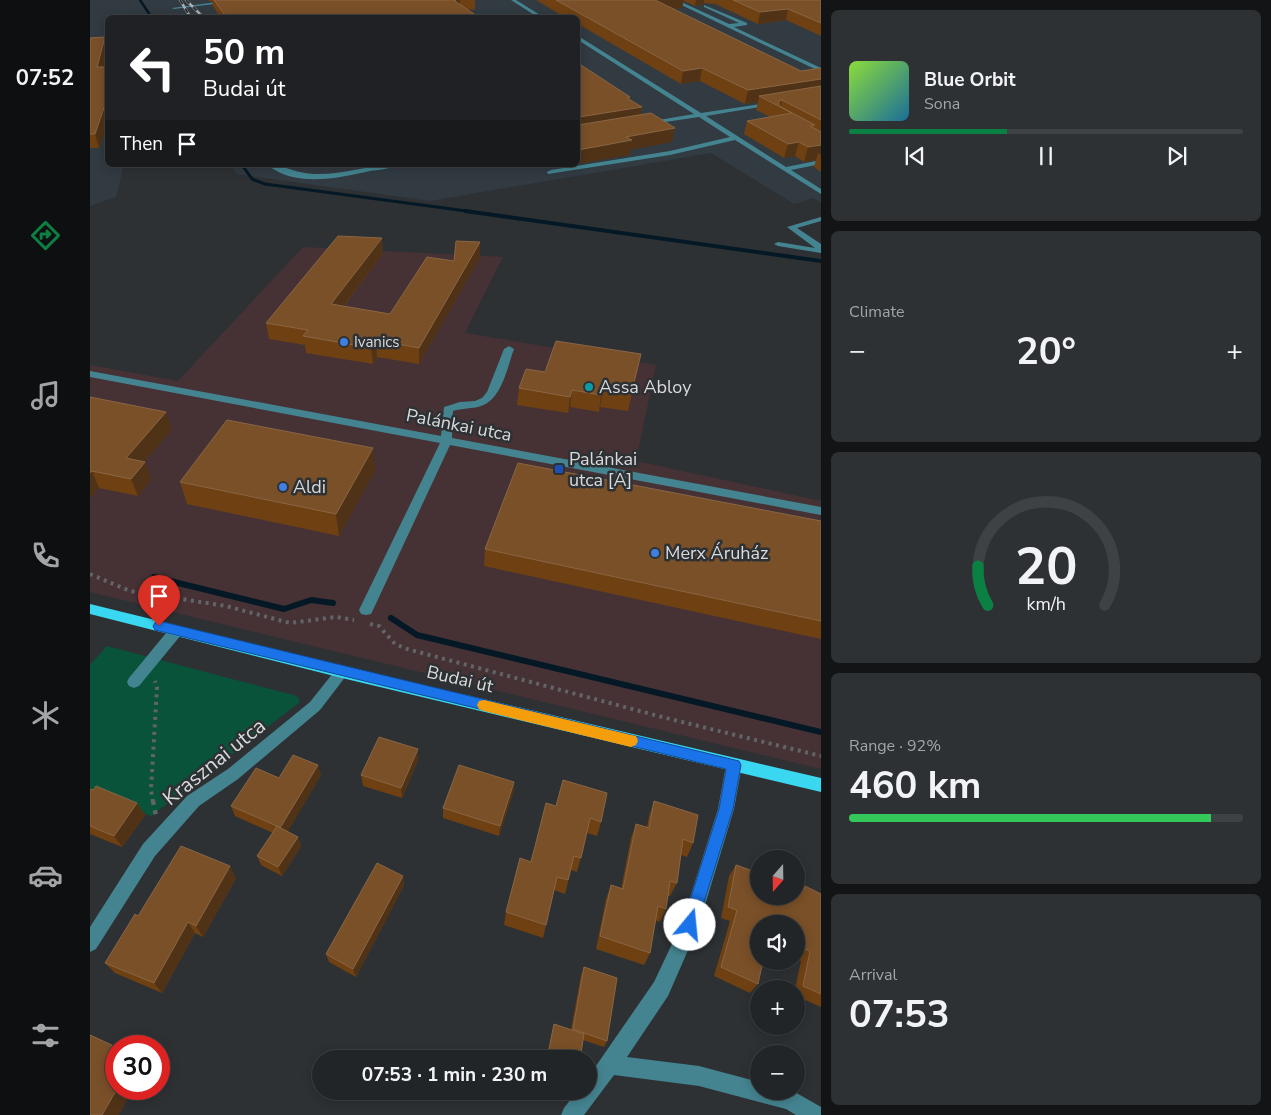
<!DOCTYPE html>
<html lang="en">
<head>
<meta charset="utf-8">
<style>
	body { margin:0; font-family:"Nunito Sans",sans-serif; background:#2e3133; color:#f1f3f6; height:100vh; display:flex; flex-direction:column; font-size:19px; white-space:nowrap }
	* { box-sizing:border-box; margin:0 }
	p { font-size:16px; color:#a2a5a7 }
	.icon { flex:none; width:28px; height:28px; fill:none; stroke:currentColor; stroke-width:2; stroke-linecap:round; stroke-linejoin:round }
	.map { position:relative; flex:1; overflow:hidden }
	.sheet { display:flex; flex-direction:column; gap:10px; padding:10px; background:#131415; width:450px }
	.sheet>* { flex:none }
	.top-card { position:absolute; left:15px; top:15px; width:475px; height:152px; border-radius:8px; box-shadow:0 2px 12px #0003,0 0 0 1px #3f4244; background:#202124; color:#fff; overflow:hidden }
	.needle { width:32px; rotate:200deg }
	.controls { position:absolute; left:660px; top:850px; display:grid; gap:10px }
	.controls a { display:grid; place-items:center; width:55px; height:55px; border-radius:50%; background:#222527; box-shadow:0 2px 12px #0003,0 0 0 1px #3f4244; font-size:25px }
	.speed { position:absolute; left:15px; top:1035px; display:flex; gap:10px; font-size:25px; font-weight:700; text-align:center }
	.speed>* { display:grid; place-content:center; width:65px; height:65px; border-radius:50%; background:#222527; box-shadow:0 2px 12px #0003,0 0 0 1px #3f4244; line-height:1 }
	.speed .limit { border:8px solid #d22; background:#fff; color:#111 }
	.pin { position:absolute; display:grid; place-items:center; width:42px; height:42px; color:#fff; margin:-51px -21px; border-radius:50% 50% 50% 0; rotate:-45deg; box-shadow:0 0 5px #0007 }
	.pin .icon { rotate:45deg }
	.me { position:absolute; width:55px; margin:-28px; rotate:17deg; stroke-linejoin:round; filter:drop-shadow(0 0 4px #0008) }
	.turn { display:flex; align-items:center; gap:18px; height:105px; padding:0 15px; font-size:22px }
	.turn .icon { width:65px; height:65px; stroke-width:2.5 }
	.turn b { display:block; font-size:35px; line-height:42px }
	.then { display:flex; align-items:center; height:48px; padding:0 15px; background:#0003; gap:10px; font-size:19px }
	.big { font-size:38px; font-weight:700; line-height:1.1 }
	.sheet .tile { flex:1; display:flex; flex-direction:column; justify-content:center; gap:8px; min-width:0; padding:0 18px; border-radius:8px; background:#2e3133 }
	.sheet .dial { align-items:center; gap:0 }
	.dial svg { height:130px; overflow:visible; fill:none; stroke:#3f4244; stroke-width:7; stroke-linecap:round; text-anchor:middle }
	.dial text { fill:#f1f3f6; stroke:none }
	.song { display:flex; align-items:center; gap:15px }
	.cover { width:60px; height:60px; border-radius:8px; background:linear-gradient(135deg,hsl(90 70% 55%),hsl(200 70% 35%)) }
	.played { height:5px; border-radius:2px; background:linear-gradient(90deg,#0b8043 40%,#3f4244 40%) }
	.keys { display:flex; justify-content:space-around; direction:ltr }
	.heat { display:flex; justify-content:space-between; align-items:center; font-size:28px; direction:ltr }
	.charge { height:8px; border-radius:4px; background:linear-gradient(90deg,#34c759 92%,#3f4244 0) }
	.trip { position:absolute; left:222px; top:1050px; width:285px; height:50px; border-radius:25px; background:#222527; box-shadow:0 2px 12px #0003,0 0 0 1px #3f4244; font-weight:700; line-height:50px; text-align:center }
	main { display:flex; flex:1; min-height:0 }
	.tab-bar { display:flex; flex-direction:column; width:90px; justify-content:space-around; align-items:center; background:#0e0f10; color:#a2a5a7 }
	.tab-bar .icon { width:35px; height:35px }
	.tab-bar .on { color:#0b8043 }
	.tab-bar b { font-size:22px; color:#f1f3f6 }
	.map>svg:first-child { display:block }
	.commercial { fill:#463235 }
	.built { fill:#323a42 }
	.green { fill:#085339 }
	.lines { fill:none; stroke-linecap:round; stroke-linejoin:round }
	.stream-far3 { stroke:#041925; stroke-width:2.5 }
	.stream-far2 { stroke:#041925; stroke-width:3 }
	.stream-far1 { stroke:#041925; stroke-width:4 }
	.stream { stroke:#041925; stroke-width:6 }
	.path-far1 { stroke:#626568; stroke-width:4; stroke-dasharray:3 4.5; stroke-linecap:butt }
	.path { stroke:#626568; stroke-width:4.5; stroke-dasharray:4 5.5; stroke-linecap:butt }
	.minor { fill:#448490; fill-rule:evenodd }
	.major { fill:#3ad7f1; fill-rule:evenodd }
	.rail-casing { stroke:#acafb1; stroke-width:2.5 }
	.rail { stroke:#2e3134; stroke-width:2; stroke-dasharray:5; stroke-linecap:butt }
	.wall { fill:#6f4012 }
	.shaded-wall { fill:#503317 }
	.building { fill:#7a5028; stroke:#896644 }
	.route { fill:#1a73e8; stroke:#114b97 }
	.slow { fill:#f59e0b }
	.shop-dot { fill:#3f7fe0; stroke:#2e3134; stroke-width:2 }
	.culture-dot { fill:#0f9aa8; stroke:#2e3134; stroke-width:2 }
	.transit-dot { fill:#1a4fb4; stroke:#2e3134; stroke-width:2 }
	.labels { text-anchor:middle; stroke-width:5; stroke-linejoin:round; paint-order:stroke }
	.far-poi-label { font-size:15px; fill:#d8dadc; stroke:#2e3134; text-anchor:start }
	.poi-label { font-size:18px; fill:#d8dadc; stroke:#2e3134; text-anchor:start }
	.street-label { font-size:18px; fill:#d8dadc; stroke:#2e3134 }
	.near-street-label { font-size:21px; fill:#d8dadc; stroke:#2e3134 }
</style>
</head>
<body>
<main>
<nav class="tab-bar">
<b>07:52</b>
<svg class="icon on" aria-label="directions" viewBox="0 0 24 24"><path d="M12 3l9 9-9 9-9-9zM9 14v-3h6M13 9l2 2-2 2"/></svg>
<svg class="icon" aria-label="music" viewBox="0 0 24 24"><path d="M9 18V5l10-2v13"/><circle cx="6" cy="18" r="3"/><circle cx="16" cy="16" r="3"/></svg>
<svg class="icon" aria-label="phone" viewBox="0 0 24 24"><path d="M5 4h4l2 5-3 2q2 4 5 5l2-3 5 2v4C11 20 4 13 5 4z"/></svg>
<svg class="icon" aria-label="climate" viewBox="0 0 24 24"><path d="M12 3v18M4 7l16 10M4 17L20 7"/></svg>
<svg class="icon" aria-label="car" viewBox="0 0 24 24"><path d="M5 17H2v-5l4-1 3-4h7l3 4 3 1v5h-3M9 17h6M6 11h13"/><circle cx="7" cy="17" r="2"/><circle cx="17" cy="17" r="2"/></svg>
<svg class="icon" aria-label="filters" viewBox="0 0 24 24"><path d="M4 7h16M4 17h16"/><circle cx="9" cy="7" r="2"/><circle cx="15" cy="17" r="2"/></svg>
</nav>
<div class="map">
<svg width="731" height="1115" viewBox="0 0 731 1115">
	<rect width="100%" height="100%" fill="#2e3134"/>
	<path class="commercial" d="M213 247 413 257 375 333 566 365 546 461 731 501V769L0 592V365L88 381Z"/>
	<path class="built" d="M0 0H731V203L723 198 704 204 621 153 340 201 147 174 140 165H488V18H18V165H34L26 197 0 206Z"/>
	<path class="green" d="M17 646 207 696 210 702 61 816 0 792V665Z"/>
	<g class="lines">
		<path class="stream-far3" d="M50 0 62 18"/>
		<path class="stream-far2" d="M152 165 162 179 175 184 384 212"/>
		<path class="stream-far1" d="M375 211 731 261"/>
		<g class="stream">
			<path d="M64 577 194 609 221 600 243 603"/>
			<path d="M301 618 327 635 731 732"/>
		</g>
		<g class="path-far1">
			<path d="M0 574 40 591 136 606 200 623 246 617 264 620"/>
			<path d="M280 624 289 626 305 644 317 649 576 718 731 756"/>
			<path d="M63 802 61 790 67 687 65 681"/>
		</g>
		<path class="path" d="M63 801 66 816"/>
		<g class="minor">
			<path d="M142 0H156L84 9 82 8Z"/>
			<path d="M421 0H426L455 18H449Z"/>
			<path d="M581 0H587L639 24 649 23 614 7V5L657 23V25L644 27 731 68V72Z"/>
			<path d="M488 36 611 113 684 102 682 105 616 116 696 167 731 160V164L701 170 731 189V194L645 140 580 155 458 174 457 172 461 170 580 151 640 137 609 117 555 125 554 124 557 122 604 114 488 40Z"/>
			<path d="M178 165C194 165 208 174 224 174 252 175 278 165 306 165 299 169 288 170 280 171 249 178 205 188 178 165Z"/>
			<path d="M731 217V221L707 228 731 244V253L688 246 684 244 688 242 725 248 697 227Z"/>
			<path d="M419 346 424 349C417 368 412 399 391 406 382 409 372 408 363 411L362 438 731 507V515L360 445 283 610 281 614 276 615 271 614 269 610 350 443 0 377V371L351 436 354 407 370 402 385 401 392 398 397 392 414 349Z"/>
			<path d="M86 626 91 627 93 631 91 635 49 686 44 688 39 686 37 682 39 678 81 627Z"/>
			<path d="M252 666 257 668 259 672 230 710 148 779 109 806 65 856 6 949 0 952V927L53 844 97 796 138 769 220 702 247 668Z"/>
			<path d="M644 758 649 760 652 765 644 809 609 925 578 996 537 1057 609 1066 669 1082V1091H703L731 1107V1115H706L696 1109 609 1086 524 1075 494 1115H471L474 1108 487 1091H499V1076L564 982 592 923 628 809 636 765 639 760Z"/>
		</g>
		<path class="major" d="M0 604 252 666 731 778V792L252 678 0 614Z"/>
		<defs>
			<g id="rail">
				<path d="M90 0 101 18"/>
				<path d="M96 0 114 18"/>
			</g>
		</defs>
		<use href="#rail" class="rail-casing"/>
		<use href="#rail" class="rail"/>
	</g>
	<g class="wall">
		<path d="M118 0H385V10L378 9 390 18H131L123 6 122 1H119Z"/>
		<path d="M446 0H731V36L696 20 668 24 625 4 614 3 612 5 605 6 594 1 592 8 583 9 711 71 731 68V172L724 167 726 160 714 162 705 156 694 158 654 134 657 121 680 117 666 110 668 102 655 104 610 81 591 84 488 24V18H476Z"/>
		<path d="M15 37 18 46V53L14 67H18V121L9 148H0V38Z"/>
		<path d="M390 242V257L329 364 287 357 283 364 216 353 215 345 179 339 176 323 293 253 254 306 300 314 364 261Z"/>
		<path d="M547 370 538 411 510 407 509 412 480 407 478 413 427 405 429 388 455 372Z"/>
		<path d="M0 397 82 429 54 462H55L61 479 48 496 9 488 0 498Z"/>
		<path d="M285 470 249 536 97 504 90 482Z"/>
		<path d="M731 521V639L394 566 395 549Z"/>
		<path d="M328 760 312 798 273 786 271 775Z"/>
		<path d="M231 775 197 832 208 837 211 846 192 876 171 865 167 856 183 833 145 816 141 806 189 778Z"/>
		<path d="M424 782 423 793 409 836 353 818V808Z"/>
		<path d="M0 789 47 803 55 815 32 847 0 834Z"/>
		<path d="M564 801 603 843 597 857 591 855 587 883 580 896H578L576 909 570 922 565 920 560 953 554 965 506 949 516 899 521 885 531 889 541 838 546 824 557 827 559 816Z"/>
		<path d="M466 806 511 822 507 836 497 833 487 872 481 870 475 894 464 890 453 938 414 925 416 912Z"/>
		<path d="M646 865 713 889 715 886 731 894V1007L706 996V989H705L711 961 706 959V924H669L668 984 660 993 624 976 640 921 631 918 639 876Z"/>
		<path d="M146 878 113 937 105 933 72 993 25 973 15 963 48 916Z"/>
		<path d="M314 885 266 977 239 962 236 954Z"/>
		<path d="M494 967 517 1041 514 1047 493 1040 490 1059H456L464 1024 481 1030 491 975Z"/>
	</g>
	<g class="shaded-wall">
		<path d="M366 0H370V9L365 1Z"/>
		<path d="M565 0H594L592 8 563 11Z"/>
		<path d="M606 0H614V3L612 5 605 6Z"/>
		<path d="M698 9 696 20 668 24 670 12Z"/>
		<path d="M15 37 18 46V53L11 80 7 67Z"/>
		<path d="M612 68 610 81 591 84 593 71Z"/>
		<path d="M731 79V92L669 96 668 102 655 104 658 90Z"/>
		<path d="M18 96V121L9 148 5 134Z"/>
		<path d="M540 97 538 110 552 107 550 121 488 133 489 117 537 98Z"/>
		<path d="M692 100 690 107 687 106 689 101Z"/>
		<path d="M585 128 582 142 540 150V155L488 164V150L536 137Z"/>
		<path d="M709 142 705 156 694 158 698 144Z"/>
		<path d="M731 145V155L728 153 726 160 714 162 718 147Z"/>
		<path d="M292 238 293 253 243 320 241 304Z"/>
		<path d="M390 242V257L329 364V348Z"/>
		<path d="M286 340 287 357 283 364 281 348Z"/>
		<path d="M482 390 480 407 478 413 480 397Z"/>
		<path d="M513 390 510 407 509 412 511 395Z"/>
		<path d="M76 412 82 429 43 475 36 458Z"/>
		<path d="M283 448 285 470 249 536 246 514Z"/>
		<path d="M55 462 61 479 48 496 41 479Z"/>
		<path d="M2 471 9 488 0 498V473Z"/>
		<path d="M328 749V760L312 798 311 788Z"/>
		<path d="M228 765 231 775 194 838 190 828Z"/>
		<path d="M424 782 423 793 409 836 410 826Z"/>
		<path d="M47 803 55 815 32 847 24 836Z"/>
		<path d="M208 837 211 846 192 876 188 867Z"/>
		<path d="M140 866 146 878 113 937 106 926Z"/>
		<path d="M313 876 314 885 266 977 263 969Z"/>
		<path d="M98 922 105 933 72 993 64 983Z"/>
		<path d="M27 1089H43L29 1115H12Z"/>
	</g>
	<g class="building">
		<path d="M124 0H366L365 1 390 18H137Z"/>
		<path d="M466 0H565L711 71 731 68V79L658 90 612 68 593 71Z"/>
		<path d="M643 0H731V23L698 9 670 12Z"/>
		<path d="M15 37 7 67H18V96L5 134H0V38Z"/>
		<path d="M488 63 540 97 537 98 552 107 489 117 488 125 561 113 585 128 536 137 542 140 488 150Z"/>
		<path d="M731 86V120L692 100 689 101V106L725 125 720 126 731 132V145L718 147 709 142 698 144 657 121 702 113 669 96Z"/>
		<path d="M248 236 292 238 241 304 300 314 337 257 364 261 366 241 390 242 329 348 286 340 281 348 213 336 218 330 176 323Z"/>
		<path d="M466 341 551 354 541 394 513 390 511 395 482 390 480 397 429 388 436 369 455 372Z"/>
		<path d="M0 397 76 412 36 458 55 462 41 479 2 471 0 473Z"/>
		<path d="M137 420 283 448 246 514 90 482Z"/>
		<path d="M428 463 731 521V621L395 549Z"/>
		<path d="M289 737 328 749 311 788 271 775Z"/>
		<path d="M203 755 228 765 190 828 187 826 208 837 188 867 167 856 187 826 141 806 166 768 189 778Z"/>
		<path d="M369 765 424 782 410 826 353 808Z"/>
		<path d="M473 780 517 793 511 822 500 818 491 858 484 856 478 880 467 877 456 925 416 912 430 858 441 862 456 803 466 806Z"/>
		<path d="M6 786 47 803 24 836 0 826V789L3 790Z"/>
		<path d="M564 801 608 815 603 843 593 839 587 883 580 881 576 909 568 906 560 953 510 936 521 885 533 889 546 824 559 828Z"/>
		<path d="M91 846 140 866 106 926 98 922 64 983 15 963 45 914 48 916Z"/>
		<path d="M287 863 313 876 263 969 236 954Z"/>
		<path d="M646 865 669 873V896H706V887L714 890 715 886 731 894V994L713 986 720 951 706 945V924H669V961H673L668 984 631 967 647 910 638 907Z"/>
		<path d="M494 967 527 978 517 1041 483 1029Z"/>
		<path d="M464 1024 494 1034 490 1059H457Z"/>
		<path d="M0 1035 26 1047 27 1089 12 1115H0Z"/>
	</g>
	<path class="route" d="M69 621 649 761 651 765 643 809 605 931 600 933 594 931 592 925 629 809 636 769 69 631 65 630 63 626 65 623Z"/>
	<path class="slow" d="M394 700 541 735 546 736 548 741 546 745 541 747 394 711 389 709 387 705 389 701Z"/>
	<g class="shop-dot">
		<circle cx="254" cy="342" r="5"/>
		<circle cx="193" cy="487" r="5"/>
		<circle cx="565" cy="553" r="5"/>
	</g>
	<circle class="culture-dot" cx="499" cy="387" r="5"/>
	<rect class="transit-dot" x="464" y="464" width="10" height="10" rx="2.5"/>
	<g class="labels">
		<g class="far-poi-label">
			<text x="264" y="347">Ivanics</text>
		</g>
		<g class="poi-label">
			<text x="509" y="393">Assa Abloy</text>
			<text x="479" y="465">Palánkai<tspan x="479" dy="21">utca [A]</tspan></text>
			<text x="203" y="493">Aldi</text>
			<text x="575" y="559">Merx Áruház</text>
		</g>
		<g class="street-label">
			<text transform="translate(369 425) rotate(11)" y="6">Palánkai utca</text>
			<text transform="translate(370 679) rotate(13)" y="6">Budai út</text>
		</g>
		<g class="near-street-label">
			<text transform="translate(124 762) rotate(-39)" y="7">Krasznai utca</text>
		</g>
	</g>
</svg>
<div class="controls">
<a><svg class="needle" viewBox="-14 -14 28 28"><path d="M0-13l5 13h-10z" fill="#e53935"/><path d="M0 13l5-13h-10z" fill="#a2a5a7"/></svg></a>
<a><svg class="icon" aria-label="sound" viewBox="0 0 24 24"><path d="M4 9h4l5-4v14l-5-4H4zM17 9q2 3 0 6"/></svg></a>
<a>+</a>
<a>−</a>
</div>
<div class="speed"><div class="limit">30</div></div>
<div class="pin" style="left:69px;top:626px;background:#d93025"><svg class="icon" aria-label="arrive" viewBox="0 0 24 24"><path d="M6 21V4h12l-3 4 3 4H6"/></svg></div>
<svg class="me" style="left:600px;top:925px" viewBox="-20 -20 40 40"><circle r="19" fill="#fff"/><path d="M0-13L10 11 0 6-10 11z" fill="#1a73e8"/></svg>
<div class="trip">07:53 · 1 min · 230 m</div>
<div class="top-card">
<div class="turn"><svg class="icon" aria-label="left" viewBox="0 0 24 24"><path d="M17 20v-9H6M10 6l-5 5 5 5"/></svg><div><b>50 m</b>Budai út</div></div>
<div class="then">Then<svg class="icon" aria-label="arrive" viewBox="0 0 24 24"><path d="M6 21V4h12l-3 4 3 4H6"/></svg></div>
</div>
</div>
<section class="sheet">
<div class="tile">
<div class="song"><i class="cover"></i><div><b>Blue Orbit</b><p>Sona</p></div></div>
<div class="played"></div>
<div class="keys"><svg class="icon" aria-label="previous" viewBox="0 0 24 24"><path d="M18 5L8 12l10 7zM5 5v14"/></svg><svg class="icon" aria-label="pause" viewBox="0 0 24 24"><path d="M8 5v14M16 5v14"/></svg><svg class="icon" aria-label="next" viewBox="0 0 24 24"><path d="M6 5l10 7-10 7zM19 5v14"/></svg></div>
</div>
<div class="tile"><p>Climate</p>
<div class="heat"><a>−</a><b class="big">20°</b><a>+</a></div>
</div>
<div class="tile dial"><svg viewBox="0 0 100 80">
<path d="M14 69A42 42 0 1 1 86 69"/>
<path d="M14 69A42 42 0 0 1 8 45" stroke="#0b8043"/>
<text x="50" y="56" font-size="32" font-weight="700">20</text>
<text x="50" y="72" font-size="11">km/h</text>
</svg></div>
<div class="tile"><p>Range · 92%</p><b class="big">460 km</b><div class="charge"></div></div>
<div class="tile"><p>Arrival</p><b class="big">07:53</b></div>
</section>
</main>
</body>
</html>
